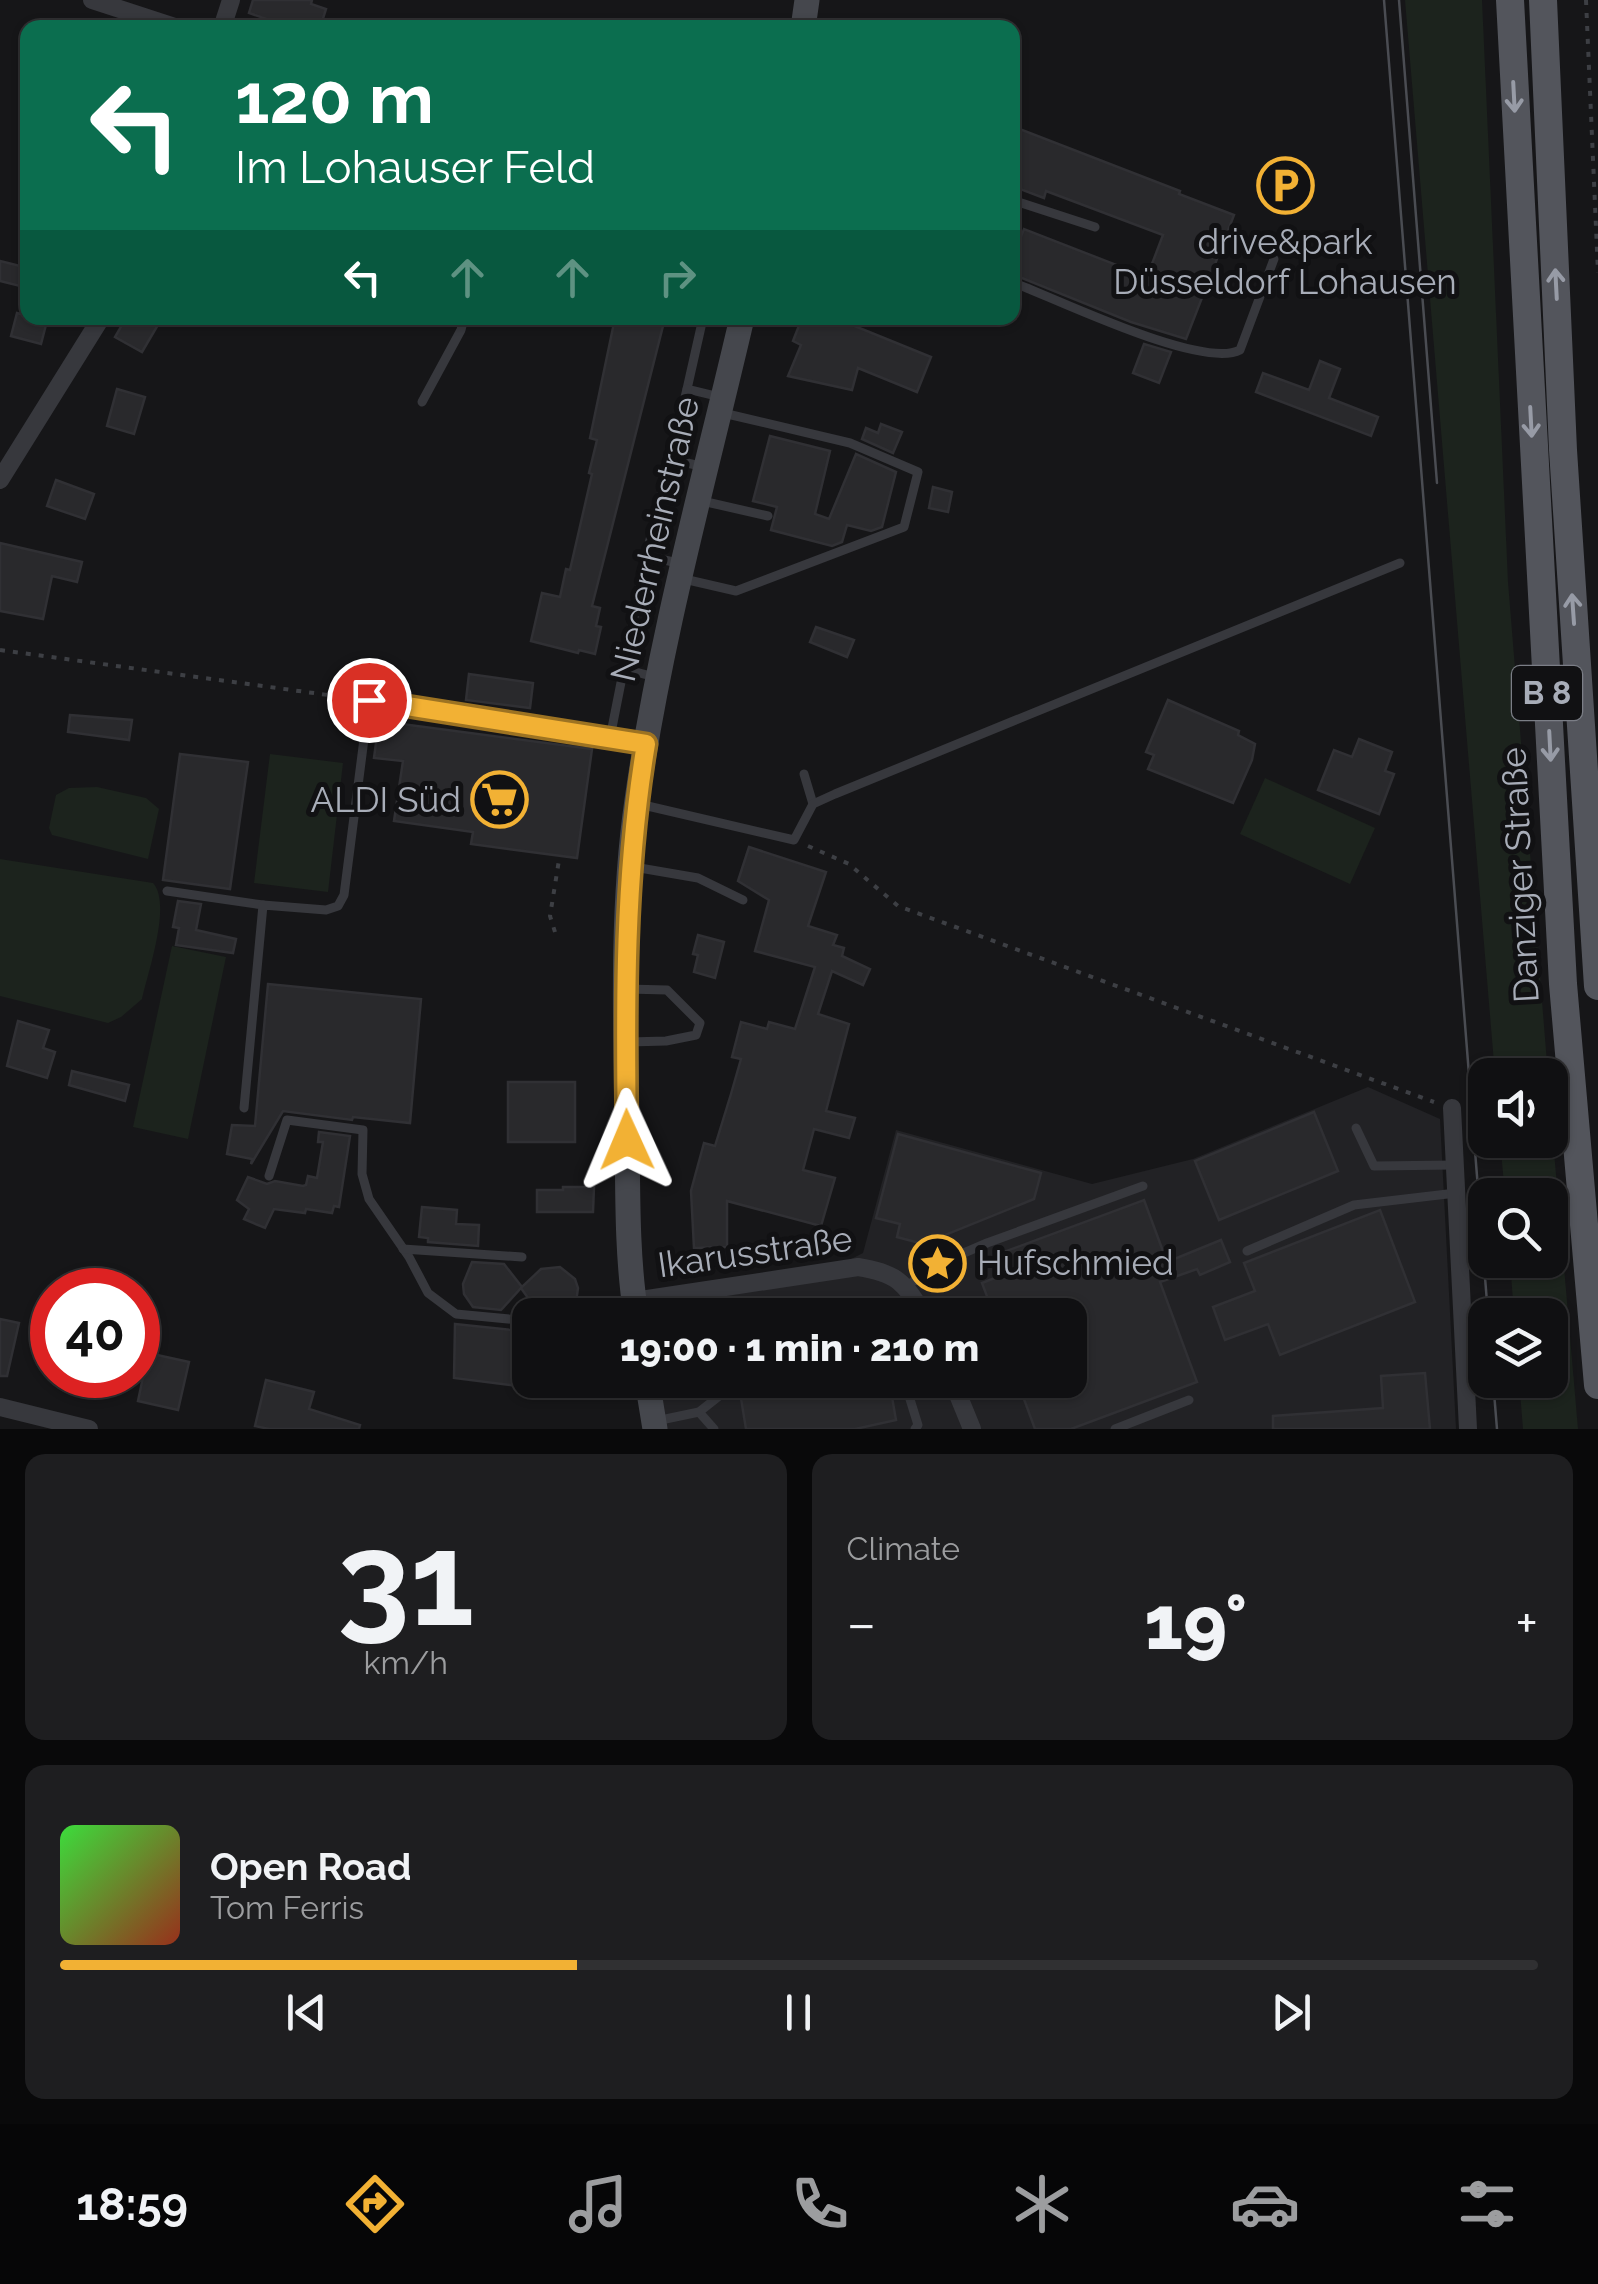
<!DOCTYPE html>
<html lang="en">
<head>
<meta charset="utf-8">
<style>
	body { margin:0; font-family:Raleway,sans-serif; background:#1e1e20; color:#f1f3f6; height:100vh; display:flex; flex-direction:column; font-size:38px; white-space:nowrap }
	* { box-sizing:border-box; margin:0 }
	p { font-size:32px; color:#9c9d9f }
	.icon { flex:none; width:55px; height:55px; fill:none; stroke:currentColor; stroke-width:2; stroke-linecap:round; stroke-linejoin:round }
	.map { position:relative; height:1429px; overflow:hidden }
	.panel { display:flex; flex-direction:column; gap:25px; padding:25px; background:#09090a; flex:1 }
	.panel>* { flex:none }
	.hud { position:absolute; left:20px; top:20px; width:1000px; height:305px; border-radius:20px; box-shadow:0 2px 8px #0004,0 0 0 2px #303032; background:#0b6e4f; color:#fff; overflow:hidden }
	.fabs { position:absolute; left:1468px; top:1058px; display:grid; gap:20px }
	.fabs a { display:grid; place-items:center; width:100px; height:100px; border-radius:20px; background:#101012; box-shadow:0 2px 8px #0004,0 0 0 2px #303032; font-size:50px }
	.speed { position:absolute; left:30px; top:1268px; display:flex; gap:20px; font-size:50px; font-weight:700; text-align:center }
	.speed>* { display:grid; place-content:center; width:130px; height:130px; border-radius:50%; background:#101012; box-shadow:0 2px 8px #0004,0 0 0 2px #303032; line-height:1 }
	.speed .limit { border:15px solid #d22; background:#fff; color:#111 }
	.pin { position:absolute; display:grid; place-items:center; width:85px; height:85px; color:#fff; margin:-42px; border:5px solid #fff; border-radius:50%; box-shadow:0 2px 10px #0007 }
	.me { position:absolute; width:110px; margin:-55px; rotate:359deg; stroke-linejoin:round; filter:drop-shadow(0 0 8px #0008) }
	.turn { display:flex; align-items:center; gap:35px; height:210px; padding:0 50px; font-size:45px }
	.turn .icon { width:130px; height:130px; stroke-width:2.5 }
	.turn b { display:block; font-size:70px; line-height:85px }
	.lanes { display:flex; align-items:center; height:95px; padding:0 50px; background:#0003; justify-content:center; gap:50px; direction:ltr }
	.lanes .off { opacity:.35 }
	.big { font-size:75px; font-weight:800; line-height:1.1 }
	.panel .tile { flex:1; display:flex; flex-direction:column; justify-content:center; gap:15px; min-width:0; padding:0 35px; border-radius:20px; background:#1e1e20 }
	.panel .dial { align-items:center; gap:0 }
	.dial b { font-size:130px; line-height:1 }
	.song { display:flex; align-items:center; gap:30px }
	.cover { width:120px; height:120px; border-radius:15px; background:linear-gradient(135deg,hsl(120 70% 55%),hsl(10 70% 35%)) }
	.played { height:10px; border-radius:5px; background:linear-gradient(90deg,#f2b134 35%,#303032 35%) }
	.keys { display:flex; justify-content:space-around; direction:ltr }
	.heat { display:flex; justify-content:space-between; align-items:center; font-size:55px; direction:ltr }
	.panel .tiles { flex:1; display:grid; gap:25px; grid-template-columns:1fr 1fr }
	.tile:last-child { grid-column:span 2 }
	.trip { position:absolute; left:512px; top:1298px; width:575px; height:100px; border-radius:20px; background:#101012; box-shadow:0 2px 8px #0004,0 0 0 2px #303032; font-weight:800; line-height:100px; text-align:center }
	.tabs { display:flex; height:160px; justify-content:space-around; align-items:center; background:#060607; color:#9c9d9f }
	.tabs .icon { width:70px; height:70px }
	.tabs .active { color:#f2b134 }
	.tabs b { font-size:45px; color:#f1f3f6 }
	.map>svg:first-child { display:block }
	.built { fill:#222225 }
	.green { fill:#1c231d }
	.building { fill:#29292c; stroke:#303034; stroke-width:2.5 }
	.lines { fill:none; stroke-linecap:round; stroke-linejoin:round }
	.path { stroke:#3d3f44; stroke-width:4; stroke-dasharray:5 8; stroke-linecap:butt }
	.lane { stroke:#37383d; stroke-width:9 }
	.street { stroke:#37383d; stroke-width:18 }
	.secondary { stroke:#45474d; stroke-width:25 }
	.primary { stroke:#53555c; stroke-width:28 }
	.tram { stroke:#4a4c52; stroke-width:2.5 }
	.oneway { stroke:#979ba6 }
	.route-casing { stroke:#9d7322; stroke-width:25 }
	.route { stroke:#f2b134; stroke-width:18 }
	.labels { text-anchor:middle; stroke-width:10; stroke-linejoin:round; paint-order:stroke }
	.shield { fill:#111113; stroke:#7b7e86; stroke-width:2.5 }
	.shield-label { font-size:32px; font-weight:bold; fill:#a8adb8 }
	.poi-label { font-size:35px; fill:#a8adb8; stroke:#111113 }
	.street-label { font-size:35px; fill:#a8adb8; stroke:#111113 }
</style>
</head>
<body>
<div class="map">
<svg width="1598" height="1429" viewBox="0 0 1598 1429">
	<rect width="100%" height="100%" fill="#161618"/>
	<path class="built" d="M1368 1087 1440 1119 1456 1429H665L656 1380H1070V1315H643L642 1308 818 1276 863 1253 896 1130 1092 1184 1193 1159Z"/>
	<g class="green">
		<path d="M1405 0H1482L1508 582 1548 1075H1495Z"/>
		<path d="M270 754 343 763 328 892 254 883Z"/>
		<path d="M1265 778 1375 828 1350 884 1240 834Z"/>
		<path d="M97 787 146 798 159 809 148 859 52 835 49 828 56 795 69 788Z"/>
		<path d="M0 859 153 883C172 904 148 972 142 999L121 1017 108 1023 0 996Z"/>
		<path d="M172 946 226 957 188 1139 133 1127Z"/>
		<path d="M1550 1105 1578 1429H1523L1519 1380H1550V1315H1514L1510 1260H1550V1195H1505L1500 1140H1550Z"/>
	</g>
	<g class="building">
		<path d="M253 0H312L311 4 326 9 320 28H293L249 13Z"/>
		<path d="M1012 126 1180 191 1179 194 1234 215 1186 339 1131 322 1012 274V259L1024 229 1147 277 1163 235 1046 191 1044 198 1012 186Z"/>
		<path d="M0 261 28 268V288L0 281Z"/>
		<path d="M17 313 47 321 41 344 11 336Z"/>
		<path d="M126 318H162L142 352 115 337Z"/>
		<path d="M615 318H665L592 606 600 608 596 626 601 627 595 654 579 650 578 653 531 641 542 593 560 597 566 569 570 570 592 474 589 473 597 440 590 438Z"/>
		<path d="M802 318H835L931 357 917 392 858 368 852 390 788 376 801 345 793 341Z"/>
		<path d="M1144 344 1171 352 1159 383 1133 373Z"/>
		<path d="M1320 361 1340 369 1329 398 1378 417 1371 436 1256 392 1263 373 1309 390Z"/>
		<path d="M117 389 145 397 134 434 107 426Z"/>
		<path d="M881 424 902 432 893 453 862 439 866 428 878 433Z"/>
		<path d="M770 436 830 451 815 514 829 519 856 454 896 472 882 527 871 531 847 525 842 542 832 546 771 530 777 507 753 501Z"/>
		<path d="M56 480 94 494 85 519 47 506Z"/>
		<path d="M933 487 952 492 948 512 929 508Z"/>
		<path d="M0 543 82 562 77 582 52 576 43 619 0 611Z"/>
		<path d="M816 627 854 640 847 657 810 642Z"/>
		<path d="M469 674 533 683 530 708 466 700Z"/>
		<path d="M1168 700 1239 731 1238 735 1255 744 1252 760 1233 803 1148 769 1154 755 1146 752Z"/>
		<path d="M70 715 132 720 129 740 68 732Z"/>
		<path d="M379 721 592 749 577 858 471 844 473 832 394 821 403 761 374 758Z"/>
		<path d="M1359 739 1392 752 1385 771 1394 774 1379 814 1318 790 1334 750 1352 757Z"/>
		<path d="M180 754 248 762 230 889 163 880Z"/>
		<path d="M749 847 826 872 808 926 837 935 833 945 844 948 842 956 870 969 863 985 832 971 818 1014 849 1024 826 1111 855 1118 849 1138 814 1129 803 1170 835 1178 821 1226 727 1201V1247L694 1248 691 1191 704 1143 715 1146 731 1094 741 1059 732 1057 741 1022 767 1029 769 1022 795 1029 815 967 755 951 769 900 738 881Z"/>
		<path d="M178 901 201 904 196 930 236 939 233 953 176 945 179 928 173 927Z"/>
		<path d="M698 935 724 942 715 978 694 972 698 955 693 954Z"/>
		<path d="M268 984 421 999 410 1123 353 1117 352 1120 283 1111 251 1164 252 1159 227 1154 232 1125 255 1126Z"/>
		<path d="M18 1021 49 1030 43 1048 55 1052 47 1078 7 1066Z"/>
		<path d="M72 1071 129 1085 125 1101 69 1085Z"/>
		<rect x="508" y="1082" width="67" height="60"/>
		<path d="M1314 1112 1338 1171 1219 1220 1195 1161Z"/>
		<path d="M319 1132 350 1136 339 1207 334 1206 332 1213 306 1209 305 1213 274 1209 265 1228 244 1219 249 1209 237 1200 248 1177 267 1184 275 1181 303 1186 306 1185 308 1176 317 1178 323 1142H318Z"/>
		<path d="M898 1134 1041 1173 1034 1199 923 1244 897 1237 900 1224 876 1218Z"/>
		<path d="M563 1187H594L593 1212H537V1190H563Z"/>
		<path d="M1144 1200 1167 1262 1221 1240 1230 1262 1200 1275 1197 1269 1160 1282 1197 1382 1071 1429H1035L1017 1380H1070V1315H994L982 1283 1000 1276 993 1256Z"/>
		<path d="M422 1207 457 1210 456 1224 479 1225 478 1246 428 1242V1238L419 1237Z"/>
		<path d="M1380 1210 1415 1302 1280 1355 1268 1324 1225 1340 1213 1307 1255 1291 1244 1263Z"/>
		<path d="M472 1262 504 1264 522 1287 541 1269 560 1267 575 1279 578 1288 576 1302 561 1315H540L521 1288 501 1310 473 1307 464 1294 463 1284Z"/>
		<path d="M0 1319 19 1323 7 1376H0Z"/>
		<path d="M455 1324 530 1332V1349L525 1350 526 1387 454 1378Z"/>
		<path d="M148 1353 189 1362 178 1410 138 1401Z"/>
		<path d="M1425 1373 1430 1429H1273V1416L1383 1408 1381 1376Z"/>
		<path d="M266 1380 314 1392 309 1409 360 1425 359 1429H269L255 1426Z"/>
		<path d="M738 1380H889L896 1420 855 1429H746Z"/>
	</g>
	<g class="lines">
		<g class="path">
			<path d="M1586 0 1598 273"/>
			<path d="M0 650 357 699"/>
			<path d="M808 846 849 864 898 906 1434 1102"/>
			<path d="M555 932 550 916 559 860"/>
		</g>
		<g class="lane">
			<path d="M1012 200 1095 227"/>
			<path d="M1012 282C1057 299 1202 370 1240 350L1274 259"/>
			<path d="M703 318 687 389 720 397"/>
			<path d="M422 402 461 330 464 318"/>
			<path d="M669 459 705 467"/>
			<path d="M702 501 768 516"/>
			<path d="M646 556 678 563"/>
			<path d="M684 579 736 591 904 527 918 472 850 443 723 413"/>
			<path d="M624 669 655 677"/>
			<path d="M610 738 646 556 687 389"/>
			<path d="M804 774 813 804"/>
			<path d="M639 804 794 840 813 804 835 794 1400 563"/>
			<path d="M634 867 698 878 743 900"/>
			<path d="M167 891 263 905"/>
			<path d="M627 989 667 990 700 1023 696 1035 666 1041 629 1042"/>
			<path d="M244 1108 263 905 326 910 338 906 344 895 369 700 644 743"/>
			<path d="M1356 1128 1374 1166 1454 1165"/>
			<path d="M269 1176 287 1120 363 1130 362 1174 369 1199 409 1257 428 1293 456 1314 530 1321"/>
			<path d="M403 1249 522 1257"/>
			<path d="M1247 1251 1354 1205 1456 1193"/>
			<path d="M906 1286 950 1259 987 1243 1143 1186"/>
			<path d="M838 1315 876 1309 883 1315"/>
			<path d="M904 1380 918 1425 915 1429"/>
			<path d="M699 1412 714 1429"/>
			<path d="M656 1421 699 1412 723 1393 721 1380"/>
			<path d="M1115 1429 1189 1400"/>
		</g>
		<g class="street">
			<path d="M92 0 178 28"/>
			<path d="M222 28 231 0"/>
			<path d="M0 480 101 318"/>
			<path d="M1452 1108 1468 1429"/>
			<path d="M634 1301 858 1267C897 1273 904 1282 924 1315"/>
			<path d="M952 1380 972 1429"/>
			<path d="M0 1407 89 1429"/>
		</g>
		<g class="secondary">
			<path d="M803 28 807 0"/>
			<path d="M636 1315C626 1251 628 1183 627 1118 625 1013 622 904 637 800 660 637 705 477 742 318"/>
			<path d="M647 1380 655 1429"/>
		</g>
		<g class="primary">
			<path d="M1510 0 1563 984 1598 1385"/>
			<path d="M1543 0 1563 450 1598 986"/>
		</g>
		<g class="tram">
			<path d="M1384 0 1488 1315"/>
			<path d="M1399 0 1437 483"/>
			<path d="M1493 1380 1497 1429"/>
		</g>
	</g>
	<defs><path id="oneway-shaft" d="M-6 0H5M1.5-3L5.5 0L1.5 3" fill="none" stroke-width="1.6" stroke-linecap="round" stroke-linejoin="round" transform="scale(2.5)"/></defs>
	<g class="oneway">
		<use href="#oneway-shaft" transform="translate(1514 97) rotate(87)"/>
		<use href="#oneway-shaft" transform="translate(1556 284) rotate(-93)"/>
		<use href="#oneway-shaft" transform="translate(1531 422) rotate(87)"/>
		<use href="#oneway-shaft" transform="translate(1573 609) rotate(-94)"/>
		<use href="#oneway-shaft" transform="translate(1550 746) rotate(87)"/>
	</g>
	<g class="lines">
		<defs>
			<path id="route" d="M369 700 646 744C624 875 625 1007 627 1140"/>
		</defs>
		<use href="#route" class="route-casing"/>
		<use href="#route" class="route"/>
	</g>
	<defs>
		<symbol id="parking-ring" viewBox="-11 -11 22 22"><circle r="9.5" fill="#111113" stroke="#f2b134" stroke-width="1.5"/><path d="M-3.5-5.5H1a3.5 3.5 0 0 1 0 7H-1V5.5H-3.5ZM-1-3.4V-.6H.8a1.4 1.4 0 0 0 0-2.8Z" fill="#f2b134"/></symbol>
		<symbol id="supermarket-ring" viewBox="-11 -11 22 22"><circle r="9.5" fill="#111113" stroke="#f2b134" stroke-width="1.5"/><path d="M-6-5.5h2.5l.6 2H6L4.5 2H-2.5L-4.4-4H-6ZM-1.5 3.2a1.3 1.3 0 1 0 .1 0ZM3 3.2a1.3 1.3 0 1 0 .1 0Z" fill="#f2b134"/></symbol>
		<symbol id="sight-ring" viewBox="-11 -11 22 22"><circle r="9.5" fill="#111113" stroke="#f2b134" stroke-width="1.5"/><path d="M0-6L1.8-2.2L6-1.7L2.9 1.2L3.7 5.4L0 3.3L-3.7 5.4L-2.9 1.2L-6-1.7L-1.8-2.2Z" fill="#f2b134"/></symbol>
	</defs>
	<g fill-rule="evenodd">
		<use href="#parking-ring" x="1254" y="154" width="63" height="63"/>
		<use href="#supermarket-ring" x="468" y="768" width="63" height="63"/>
		<use href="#sight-ring" x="906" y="1232" width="63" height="63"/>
	</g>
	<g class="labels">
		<rect class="shield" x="1512" y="666" width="70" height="54" rx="8"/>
		<g class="shield-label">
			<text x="1547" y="704">B 8</text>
		</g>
		<g class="poi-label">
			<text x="1285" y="254">drive&amp;park<tspan x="1285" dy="40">Düsseldorf Lohausen</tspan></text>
			<text x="461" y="812" text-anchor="end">ALDI Süd</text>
			<text x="977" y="1275" text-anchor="start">Hufschmied</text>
		</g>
		<g class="street-label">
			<text transform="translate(655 539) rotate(-77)" y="12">Niederrheinstraße</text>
			<text transform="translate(1520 875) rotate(-93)" y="12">Danziger Straße</text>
			<text transform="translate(755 1252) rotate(-8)" y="12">Ikarusstraße</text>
		</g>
	</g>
</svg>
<div class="fabs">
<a><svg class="icon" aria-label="sound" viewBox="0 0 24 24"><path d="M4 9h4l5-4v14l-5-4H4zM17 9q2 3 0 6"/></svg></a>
<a><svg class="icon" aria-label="search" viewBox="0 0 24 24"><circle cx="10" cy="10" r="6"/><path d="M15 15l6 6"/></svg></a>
<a><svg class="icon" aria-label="layers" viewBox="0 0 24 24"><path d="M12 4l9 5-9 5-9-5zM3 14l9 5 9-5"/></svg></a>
</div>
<div class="speed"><div class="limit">40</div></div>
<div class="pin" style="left:369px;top:700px;background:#d93025"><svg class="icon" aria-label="arrive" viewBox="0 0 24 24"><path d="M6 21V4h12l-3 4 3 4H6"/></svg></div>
<svg class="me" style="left:627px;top:1140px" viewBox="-20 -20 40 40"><path d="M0-17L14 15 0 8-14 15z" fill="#f2b134" stroke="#fff" stroke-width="4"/></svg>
<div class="trip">19:00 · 1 min · 210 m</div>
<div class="hud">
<div class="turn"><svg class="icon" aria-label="left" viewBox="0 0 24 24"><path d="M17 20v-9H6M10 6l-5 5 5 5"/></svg><div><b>120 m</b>Im Lohauser Feld</div></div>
<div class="lanes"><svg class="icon" aria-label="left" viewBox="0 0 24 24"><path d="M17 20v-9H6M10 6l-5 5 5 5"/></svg><svg class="icon off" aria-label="ahead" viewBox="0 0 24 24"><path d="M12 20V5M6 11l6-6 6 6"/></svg><svg class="icon off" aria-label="ahead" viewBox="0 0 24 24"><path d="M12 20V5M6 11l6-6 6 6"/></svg><svg class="icon off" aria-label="right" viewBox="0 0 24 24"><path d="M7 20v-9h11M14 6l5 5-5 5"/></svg></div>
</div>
</div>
<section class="panel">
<div class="tiles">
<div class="tile dial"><b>31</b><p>km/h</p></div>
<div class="tile"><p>Climate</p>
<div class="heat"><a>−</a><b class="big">19°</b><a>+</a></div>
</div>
<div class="tile">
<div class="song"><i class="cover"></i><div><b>Open Road</b><p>Tom Ferris</p></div></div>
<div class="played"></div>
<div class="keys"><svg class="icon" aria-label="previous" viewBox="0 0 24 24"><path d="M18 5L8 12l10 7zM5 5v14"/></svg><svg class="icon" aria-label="pause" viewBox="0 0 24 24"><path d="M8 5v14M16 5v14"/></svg><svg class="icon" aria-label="next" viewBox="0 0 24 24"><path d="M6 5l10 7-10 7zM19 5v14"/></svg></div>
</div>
</div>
</section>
<nav class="tabs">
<b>18:59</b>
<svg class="icon active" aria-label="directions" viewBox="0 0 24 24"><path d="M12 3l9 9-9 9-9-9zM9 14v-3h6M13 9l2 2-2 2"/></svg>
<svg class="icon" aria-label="music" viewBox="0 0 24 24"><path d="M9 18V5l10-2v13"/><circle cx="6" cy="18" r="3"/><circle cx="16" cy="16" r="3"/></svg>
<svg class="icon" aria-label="phone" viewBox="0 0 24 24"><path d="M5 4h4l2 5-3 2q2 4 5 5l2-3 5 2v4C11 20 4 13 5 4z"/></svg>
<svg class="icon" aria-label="climate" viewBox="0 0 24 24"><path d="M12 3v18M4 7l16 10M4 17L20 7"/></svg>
<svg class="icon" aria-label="car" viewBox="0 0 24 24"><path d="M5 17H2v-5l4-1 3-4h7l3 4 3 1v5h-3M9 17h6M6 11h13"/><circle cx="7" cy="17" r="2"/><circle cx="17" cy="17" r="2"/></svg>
<svg class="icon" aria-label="filters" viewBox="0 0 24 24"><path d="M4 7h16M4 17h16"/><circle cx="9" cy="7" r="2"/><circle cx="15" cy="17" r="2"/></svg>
</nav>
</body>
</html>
